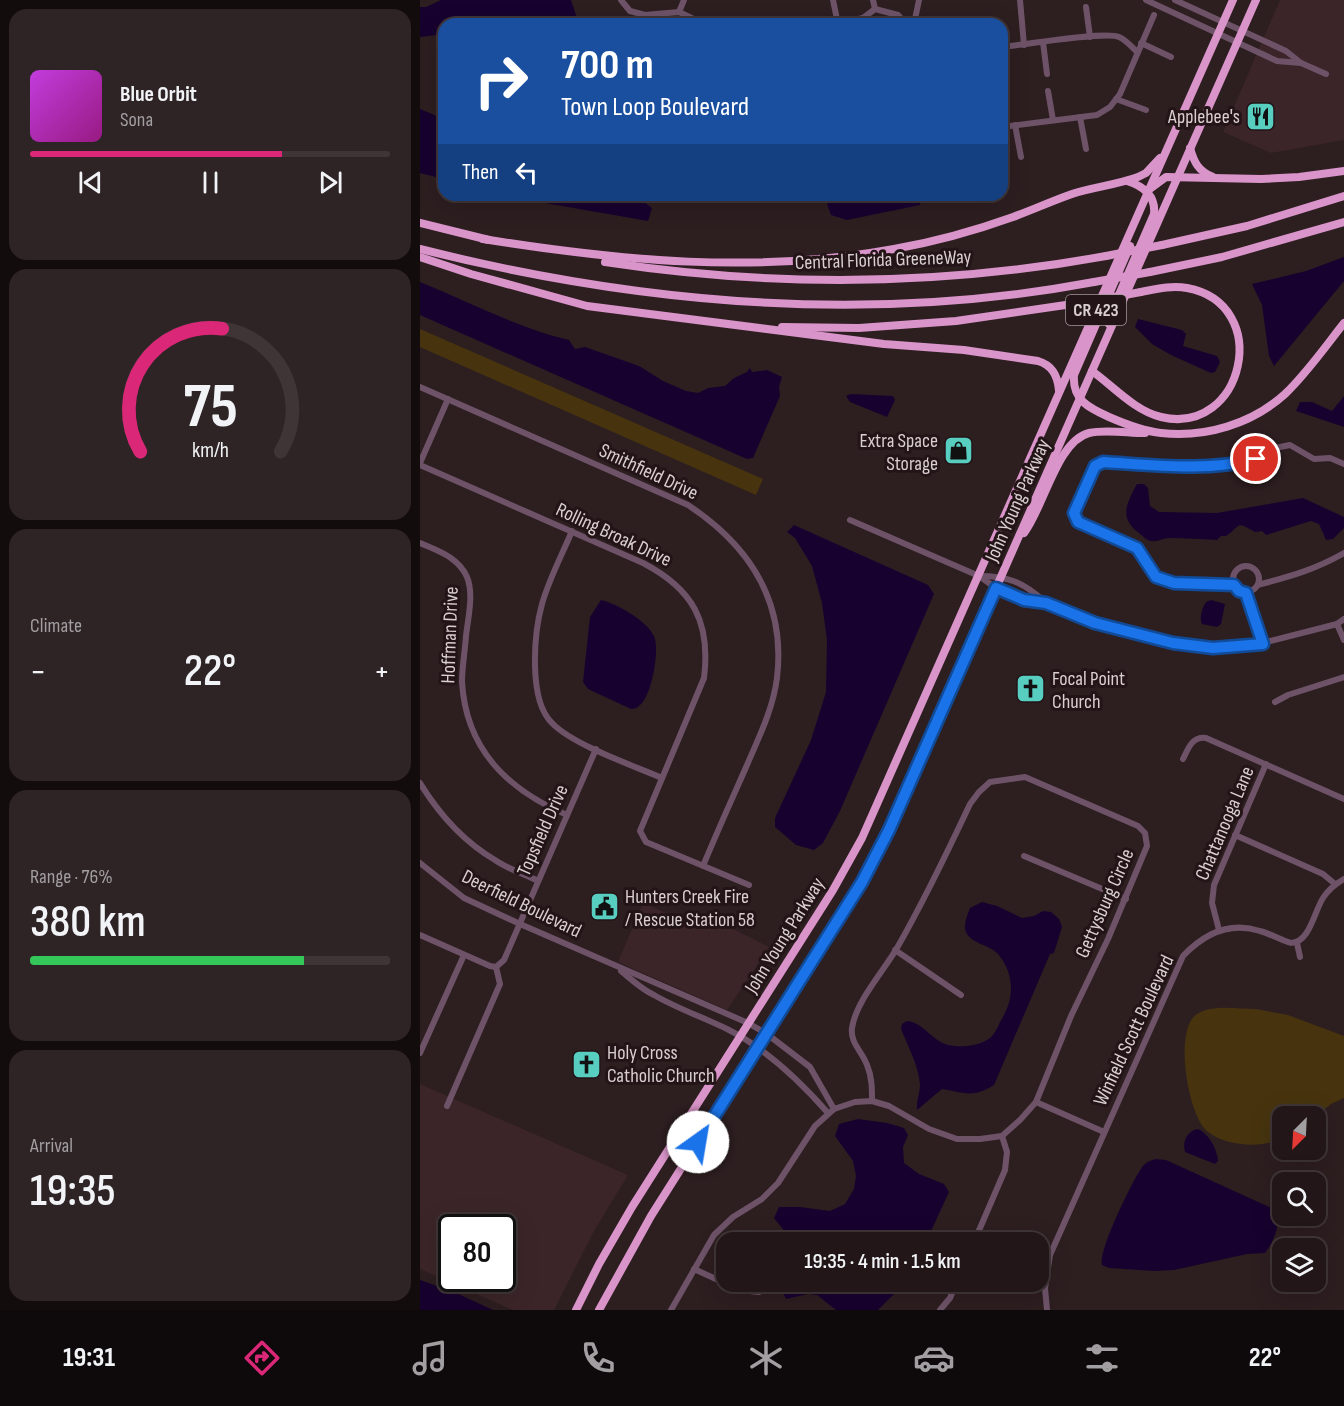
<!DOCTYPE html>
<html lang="en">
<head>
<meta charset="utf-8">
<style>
	body { margin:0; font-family:"Sofia Sans Condensed",sans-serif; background:#2e2325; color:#f1f3f6; height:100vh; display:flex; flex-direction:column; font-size:22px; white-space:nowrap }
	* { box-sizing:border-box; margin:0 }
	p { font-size:20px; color:#a29fa2 }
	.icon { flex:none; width:33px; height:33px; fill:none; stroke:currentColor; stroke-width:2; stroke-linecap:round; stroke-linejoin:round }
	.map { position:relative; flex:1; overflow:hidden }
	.panel { display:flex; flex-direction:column; gap:9px; padding:9px; background:#130c0d; width:420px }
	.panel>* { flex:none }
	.top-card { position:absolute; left:18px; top:18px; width:570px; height:183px; border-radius:18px; box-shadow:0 6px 24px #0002,0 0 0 2px #3f3537; background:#1a4fa0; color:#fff; overflow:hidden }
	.needle { width:39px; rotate:204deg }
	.fabs { position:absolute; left:852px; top:1106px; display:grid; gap:12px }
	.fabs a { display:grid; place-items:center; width:54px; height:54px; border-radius:12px; background:#221618; box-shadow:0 6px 24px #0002,0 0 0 2px #3f3537; font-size:30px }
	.speed { position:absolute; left:18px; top:1214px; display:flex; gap:12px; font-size:30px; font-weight:700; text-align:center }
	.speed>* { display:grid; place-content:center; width:78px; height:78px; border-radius:50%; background:#221618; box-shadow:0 6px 24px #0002,0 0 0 2px #3f3537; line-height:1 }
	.speed .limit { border:3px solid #111; border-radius:9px; background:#fff; color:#111 }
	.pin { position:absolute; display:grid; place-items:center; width:51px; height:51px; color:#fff; margin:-26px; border:3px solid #fff; border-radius:50%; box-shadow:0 2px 6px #0007 }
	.me { position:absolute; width:66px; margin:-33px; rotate:32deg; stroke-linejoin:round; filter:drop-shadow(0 0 4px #0008) }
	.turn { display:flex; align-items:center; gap:21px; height:126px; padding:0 24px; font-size:27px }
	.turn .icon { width:78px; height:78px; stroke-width:2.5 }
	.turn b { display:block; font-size:42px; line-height:51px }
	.then { display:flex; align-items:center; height:57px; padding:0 24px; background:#0003; gap:12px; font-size:22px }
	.big { font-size:45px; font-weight:600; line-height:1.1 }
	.panel .tile { flex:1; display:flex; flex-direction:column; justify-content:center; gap:9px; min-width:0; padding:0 21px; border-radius:18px; background:#2e2325 }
	.panel .dial { align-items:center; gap:0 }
	.dial svg { height:156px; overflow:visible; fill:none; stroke:#3f3537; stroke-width:7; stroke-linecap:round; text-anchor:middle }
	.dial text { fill:#f1f3f6; stroke:none }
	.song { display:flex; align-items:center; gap:18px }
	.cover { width:72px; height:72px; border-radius:9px; background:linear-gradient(135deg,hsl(290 70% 55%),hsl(310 70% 35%)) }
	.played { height:6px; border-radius:3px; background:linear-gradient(90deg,#db2777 70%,#3f3537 70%) }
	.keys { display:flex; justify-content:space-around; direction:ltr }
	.heat { display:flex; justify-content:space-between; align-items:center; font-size:33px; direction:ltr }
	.charge { height:9px; border-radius:4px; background:linear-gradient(90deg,#34c759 76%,#3f3537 0) }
	.trip { position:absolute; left:296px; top:1232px; width:333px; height:60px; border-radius:18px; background:#221618; box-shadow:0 6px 24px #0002,0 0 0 2px #3f3537; font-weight:600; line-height:60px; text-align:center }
	.tabs { display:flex; height:96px; justify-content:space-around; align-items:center; background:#0e090a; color:#a29fa2 }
	.tabs .icon { width:42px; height:42px }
	.tabs .active { color:#db2777 }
	.tabs b { font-size:27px; color:#f1f3f6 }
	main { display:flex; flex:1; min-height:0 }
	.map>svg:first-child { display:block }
	.built { fill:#3b2528; fill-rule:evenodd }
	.green { fill:#47340f }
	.water { fill:#17022f }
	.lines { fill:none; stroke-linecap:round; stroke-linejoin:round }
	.minor { stroke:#6e5368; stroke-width:6 }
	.highway { stroke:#d994c9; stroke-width:8 }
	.highway-bridge { stroke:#d994c9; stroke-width:8 }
	.route-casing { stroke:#114b97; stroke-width:15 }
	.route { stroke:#1a73e8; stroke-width:10 }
	.labels { text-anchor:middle; stroke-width:6; stroke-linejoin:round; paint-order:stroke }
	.shield { fill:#231417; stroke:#a29698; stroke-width:1.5 }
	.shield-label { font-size:18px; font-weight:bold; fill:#d9ced0 }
	.poi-label { font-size:20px; fill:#d9ced0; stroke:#231417; text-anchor:start }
	.street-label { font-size:20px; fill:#d9ced0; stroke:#231417 }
</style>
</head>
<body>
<main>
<section class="panel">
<div class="tile">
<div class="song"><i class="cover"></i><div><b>Blue Orbit</b><p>Sona</p></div></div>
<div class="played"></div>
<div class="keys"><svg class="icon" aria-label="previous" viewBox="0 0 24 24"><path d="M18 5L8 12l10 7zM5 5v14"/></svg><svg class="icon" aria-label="pause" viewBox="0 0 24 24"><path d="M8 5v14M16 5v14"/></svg><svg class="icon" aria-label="next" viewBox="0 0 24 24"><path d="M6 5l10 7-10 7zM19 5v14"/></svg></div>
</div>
<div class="tile dial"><svg viewBox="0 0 100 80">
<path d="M14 69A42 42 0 1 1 86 69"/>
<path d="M14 69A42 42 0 0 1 56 6" stroke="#db2777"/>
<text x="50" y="56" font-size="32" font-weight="700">75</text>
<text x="50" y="72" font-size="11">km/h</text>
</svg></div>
<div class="tile"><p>Climate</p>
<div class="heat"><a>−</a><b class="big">22°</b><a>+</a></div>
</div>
<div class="tile"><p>Range · 76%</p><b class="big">380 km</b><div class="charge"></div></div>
<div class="tile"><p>Arrival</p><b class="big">19:35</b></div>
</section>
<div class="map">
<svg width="924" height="1310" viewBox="0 0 924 1310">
	<rect width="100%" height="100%" fill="#2d1e20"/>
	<g class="built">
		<path d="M860 0H924V140L851 153 803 132Z"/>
		<path d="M223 903 272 924 281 913 349 947 307 1010 198 962Z"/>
		<path d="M0 1084 208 1175 174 1231 134 1310H93L0 1269ZM32 1227H82V1278H32Z"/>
	</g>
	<g class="green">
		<path d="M0 329 343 479 336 495 0 347Z"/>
		<path d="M836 1009 868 1015 924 1036V1098L911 1104 896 1116H862V1139C841 1148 806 1147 787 1131 768 1115 753 1029 777 1014 792 1004 818 1009 836 1009Z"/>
	</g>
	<g class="water">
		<path d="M21 0H151L159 24H24V38L17 35 0 37V7H6Z"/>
		<path d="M0 109 24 119V179L0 173Z"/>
		<path d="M80 195H207L224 202 232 208 228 221Z"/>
		<path d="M413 195H500L502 196 500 205 427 220 411 215 407 204Z"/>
		<path d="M924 257V281L854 366 849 356 842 305 832 284 886 271Z"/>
		<path d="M0 282C50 302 97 328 149 340L155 349 165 347 219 366 243 381 266 391 278 393 288 388 305 386 314 378 327 372 330 368 332 372 347 370 362 377 359 387 360 396 333 458 327 459 0 315Z"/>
		<path d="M718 319 762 330 766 334 763 346 797 356 800 362 795 372 791 373 751 355 732 344 715 327Z"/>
		<path d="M431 394 473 396 475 400 467 417 430 402 426 396Z"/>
		<path d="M924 396V427L876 411 880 402H892L912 411Z"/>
		<path d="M717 484H724L728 488 730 506 739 512 797 513 883 498 924 517V528L913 539 906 540 899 524 891 521 846 535 842 531 835 532C814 520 822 526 806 536H801L797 540C781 539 765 538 750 538 743 538 738 542 731 541 726 540 724 537 719 533 699 518 706 504 717 484Z"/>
		<path d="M374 525 508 585 514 594 420 811 403 843 394 850 376 845 355 827V818L391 740 406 692 407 640 402 603 392 566 375 538 367 532Z"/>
		<path d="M181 600C196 603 227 621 234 636 240 649 232 697 219 706 218 708 213 709 211 709L168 689 163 682 170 617Z"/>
		<path d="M791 600 805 604 801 624 797 627 782 624C779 618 782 608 786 602Z"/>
		<path d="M562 902 577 906 602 918 614 916 623 911 631 912 639 919 642 927 634 953 630 954 574 1085C553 1098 545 1093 522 1089L497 1110C496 1101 500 1093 500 1085 499 1067 488 1046 481 1029L482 1024 487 1021C506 1023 513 1045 535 1046 546 1047 561 1045 570 1038 574 1035 578 1027 580 1022 594 1000 596 976 578 954 570 945 553 944 547 934 542 926 547 917 550 908Z"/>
		<path d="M438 1119 467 1123 484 1128 488 1135 483 1147 484 1163 499 1174 524 1184 529 1192 506 1242H366V1233L354 1218 359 1207H380L410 1211 425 1204 434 1189 436 1176 433 1161 415 1136 419 1124Z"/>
		<path d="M778 1129C789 1134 797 1149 798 1161L795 1164 765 1152C762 1141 767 1131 778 1129Z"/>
		<path d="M735 1159 746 1160 856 1210C862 1223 853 1243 845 1253L827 1254 754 1270 734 1271 689 1268 682 1265C678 1251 713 1179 723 1166 726 1162 730 1161 735 1159Z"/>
		<path d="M0 1280 34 1292 73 1310H0Z"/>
		<path d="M358 1281H487L458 1310H416L397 1295 388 1294 366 1299Z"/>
	</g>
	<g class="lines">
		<g class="minor">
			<path d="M201 0 210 11 225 15 259 12 284 24"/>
			<path d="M413 0 418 24"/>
			<path d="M453 0 455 9"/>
			<path d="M600 0 604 45"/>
			<path d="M726 0 857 61 881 63"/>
			<path d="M755 0 866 51 881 63 906 74"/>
			<path d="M666 7 670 37"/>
			<path d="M259 12 264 0"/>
			<path d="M415 24 443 18"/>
			<path d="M444 24 443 18 455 9 478 15 486 24"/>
			<path d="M494 24 499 0"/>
			<path d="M623 42 627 74"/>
			<path d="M721 43 751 57"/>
			<path d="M582 47C603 45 685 31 699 37 706 40 712 47 717 52"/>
			<path d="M628 91 633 120"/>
			<path d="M696 99 726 110"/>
			<path d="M660 117 666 149"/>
			<path d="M595 125 601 157"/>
			<path d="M582 127 677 115 690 107 700 94 734 15"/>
			<path d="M0 387 268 505C330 546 366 602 357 678 353 709 339 737 327 765 312 799 297 832 283 866"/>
			<path d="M0 463 28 399"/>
			<path d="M0 465 223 563C273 589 291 622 284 678L220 831 226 842 329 885"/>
			<path d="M430 520 559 576 576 588 604 601 626 603 675 623 753 643 793 648 843 643 917 624 924 619"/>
			<path d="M152 531C142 555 129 579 122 604 114 633 108 700 132 723 153 745 212 765 242 778"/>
			<path d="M0 543C18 551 38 557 47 577 54 594 48 618 46 636 45 651 42 667 42 682 46 750 88 790 147 815"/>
			<circle cx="826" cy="579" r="13"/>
			<path d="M559 576C588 576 603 582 625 602"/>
			<path d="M814 585 754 583 736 577 717 548 658 522 654 513 675 466 683 462 748 466 814 464 836 459 855 448 870 445 894 459 910 458 924 464"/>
			<path d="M838 585C871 576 894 570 924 553"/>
			<path d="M826 593 843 643"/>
			<path d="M917 624 924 640"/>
			<path d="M855 702 868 695 924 677"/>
			<path d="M763 759C768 749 772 736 786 738L924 799"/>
			<path d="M0 783C19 814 43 841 75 860 88 869 104 874 118 881"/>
			<path d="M815 835 903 874 915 884"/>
			<path d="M604 856 706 899"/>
			<path d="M0 863 44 898 100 924 328 1023 347 1034 390 1067 414 1109"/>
			<path d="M799 930 792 903 794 885 846 764"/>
			<path d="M0 935 70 966 76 967"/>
			<path d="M877 943 880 957"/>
			<path d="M475 950 541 995"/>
			<path d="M76 967 84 960 176 749"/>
			<path d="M201 971C211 979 221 989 234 995 258 1009 285 1018 309 1030 348 1050 380 1081 408 1113"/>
			<path d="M0 1053 44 955"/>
			<path d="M616 1102 684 1132"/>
			<path d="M27 1106 80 984 76 967"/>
			<path d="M554 1242 585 1170 587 1152 582 1136"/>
			<path d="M274 1269 320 1290 339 1292"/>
			<path d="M251 1310 294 1235 313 1217 342 1199 358 1183 395 1126 414 1109 435 1102 452 1101 469 1106 509 1129 537 1139H560L582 1136 600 1120 616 1102 651 1016 688 939 727 846 725 833 718 826 605 777 570 782 559 792 550 804C527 853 504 901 477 948 463 972 436 1001 432 1028 430 1043 442 1051 447 1065 452 1077 452 1088 452 1101"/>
			<path d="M520 1310 530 1298 537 1281"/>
			<path d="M627 1310 625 1288 630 1255 763 956C784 934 809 921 840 931 851 934 861 940 871 943 890 942 894 912 903 898 908 890 915 884 924 879"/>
		</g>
		<g class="highway">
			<path d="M770 148C774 162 778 171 793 177"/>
			<path d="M731 188 746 177 841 179 879 177 924 171"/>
			<path d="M0 223 69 240"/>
			<path d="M63 239C200 261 337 274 474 249 514 242 554 231 593 217 612 210 632 201 652 194 673 187 696 185 718 177L726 173 740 158"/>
			<path d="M742 245 827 226 924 196"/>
			<path d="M710 246 654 375C652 400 669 408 689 417 705 424 723 431 741 433 785 438 832 424 865 394 887 373 905 347 924 323"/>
			<path d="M0 249C219 304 450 324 674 282"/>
			<path d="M0 257 51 274 167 306 464 344 544 350 618 361C632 365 638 376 639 391"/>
			<path d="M185 262C350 287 521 286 686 256"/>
			<path d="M730 272 802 257 924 222"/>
			<path d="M689 324 691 313 734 214C736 195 723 186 707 181"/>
			<path d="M362 327 439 328 536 321 666 302"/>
			<path d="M672 371C693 386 715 411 741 417 824 437 854 304 767 288 752 285 736 289 721 292"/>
			<path d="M604 533C624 507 637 441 669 433 685 429 708 433 725 433"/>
			<path d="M156 1310 179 1264 212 1207 413 890 442 838 813 0"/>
			<path d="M179 1310 231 1216 442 882 469 830 836 0"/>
		</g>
		<g class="highway-bridge">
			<path d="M686 256 742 245"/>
			<path d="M674 282 730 272"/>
			<path d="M666 302 721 292"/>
		</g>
	</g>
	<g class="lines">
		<defs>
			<path id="route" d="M278 1142 442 882 469 830 576 588 604 600 626 603 675 623 753 643 793 648 843 644 826 593 819 591 814 585 754 583 736 577 717 548 658 522 654 513 675 466 683 462C733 465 787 472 836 459"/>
		</defs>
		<use href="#route" class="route-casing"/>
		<use href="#route" class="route"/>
	</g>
	<defs>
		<symbol id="restaurant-square" viewBox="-11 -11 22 22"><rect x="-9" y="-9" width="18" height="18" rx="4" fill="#58cec0" stroke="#231417"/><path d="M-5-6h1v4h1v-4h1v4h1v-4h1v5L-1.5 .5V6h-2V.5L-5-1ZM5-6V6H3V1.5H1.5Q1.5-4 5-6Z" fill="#111"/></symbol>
		<symbol id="shop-square" viewBox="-11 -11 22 22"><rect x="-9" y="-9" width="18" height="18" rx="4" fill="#58cec0" stroke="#231417"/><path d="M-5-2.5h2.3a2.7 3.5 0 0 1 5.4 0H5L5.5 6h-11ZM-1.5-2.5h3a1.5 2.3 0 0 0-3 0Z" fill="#111"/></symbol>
		<symbol id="church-square" viewBox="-11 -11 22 22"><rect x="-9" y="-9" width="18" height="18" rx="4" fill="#58cec0" stroke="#231417"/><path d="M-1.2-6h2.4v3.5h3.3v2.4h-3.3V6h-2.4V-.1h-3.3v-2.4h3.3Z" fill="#111"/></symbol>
		<symbol id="civic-square" viewBox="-11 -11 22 22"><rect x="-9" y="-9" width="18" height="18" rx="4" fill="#58cec0" stroke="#231417"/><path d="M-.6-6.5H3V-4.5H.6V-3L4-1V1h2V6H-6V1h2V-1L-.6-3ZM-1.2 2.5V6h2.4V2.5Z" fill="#111"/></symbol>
	</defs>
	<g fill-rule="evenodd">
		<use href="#restaurant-square" x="824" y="100" width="33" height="33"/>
		<use href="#shop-square" x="522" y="434" width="33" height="33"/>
		<use href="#church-square" x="594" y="672" width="33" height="33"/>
		<use href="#civic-square" x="168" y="890" width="33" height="33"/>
		<use href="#church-square" x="150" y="1048" width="33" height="33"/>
	</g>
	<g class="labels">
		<rect class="shield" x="646" y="295" width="60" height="30" rx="4.5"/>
		<g class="shield-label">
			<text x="676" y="316">CR 423</text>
		</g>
		<g class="poi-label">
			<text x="820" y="123" text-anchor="end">Applebee's</text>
			<text x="518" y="447" text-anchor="end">Extra Space<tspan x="518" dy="23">Storage</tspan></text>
			<text x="632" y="685">Focal Point<tspan x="632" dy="23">Church</tspan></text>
			<text x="205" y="903">Hunters Creek Fire<tspan x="205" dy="23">/ Rescue Station 58</tspan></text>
			<text x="187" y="1059">Holy Cross<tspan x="187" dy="23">Catholic Church</tspan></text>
		</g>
		<g class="street-label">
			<text transform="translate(463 259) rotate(-2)" y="7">Central Florida GreeneWay</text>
			<text transform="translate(229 471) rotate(25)" y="7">Smithfield Drive</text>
			<text transform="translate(597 500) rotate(-66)" y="7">John Young Parkway</text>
			<text transform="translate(194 534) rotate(25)" y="7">Rolling Broak Drive</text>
			<text transform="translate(29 635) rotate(-88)" y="7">Hoffman Drive</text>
			<text transform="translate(804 823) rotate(-67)" y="7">Chattanooga Lane</text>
			<text transform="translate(122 830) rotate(-66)" y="7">Topsfield Drive</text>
			<text transform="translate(102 903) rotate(26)" y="7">Deerfield Boulevard</text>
			<text transform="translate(684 903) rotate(-66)" y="7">Gettysburg Circle</text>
			<text transform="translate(364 935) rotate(-58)" y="7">John Young Parkway</text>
			<text transform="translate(713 1030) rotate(-65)" y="7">Winfield Scott Boulevard</text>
		</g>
	</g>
</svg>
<div class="fabs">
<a><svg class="needle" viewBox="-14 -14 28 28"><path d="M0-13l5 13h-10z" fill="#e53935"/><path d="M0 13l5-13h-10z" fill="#a29fa2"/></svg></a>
<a><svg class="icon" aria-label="search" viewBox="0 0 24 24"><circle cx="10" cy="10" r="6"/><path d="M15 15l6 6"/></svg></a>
<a><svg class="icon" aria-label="layers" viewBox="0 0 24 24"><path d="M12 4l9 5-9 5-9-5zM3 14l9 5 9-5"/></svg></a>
</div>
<div class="speed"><div class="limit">80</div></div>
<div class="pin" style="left:836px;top:459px;background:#d93025"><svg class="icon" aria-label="arrive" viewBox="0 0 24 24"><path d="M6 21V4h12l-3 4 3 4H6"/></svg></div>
<svg class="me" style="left:278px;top:1142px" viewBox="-20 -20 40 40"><circle r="19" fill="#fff"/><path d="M0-13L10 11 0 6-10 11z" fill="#1a73e8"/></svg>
<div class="trip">19:35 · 4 min · 1.5 km</div>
<div class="top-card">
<div class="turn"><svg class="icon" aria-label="right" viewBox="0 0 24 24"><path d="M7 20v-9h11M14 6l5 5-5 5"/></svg><div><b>700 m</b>Town Loop Boulevard</div></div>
<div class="then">Then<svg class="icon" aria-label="left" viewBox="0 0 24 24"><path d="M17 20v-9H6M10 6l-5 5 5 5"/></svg></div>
</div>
</div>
</main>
<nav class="tabs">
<b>19:31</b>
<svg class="icon active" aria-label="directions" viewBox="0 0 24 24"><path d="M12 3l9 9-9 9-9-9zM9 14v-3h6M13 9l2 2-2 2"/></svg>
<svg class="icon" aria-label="music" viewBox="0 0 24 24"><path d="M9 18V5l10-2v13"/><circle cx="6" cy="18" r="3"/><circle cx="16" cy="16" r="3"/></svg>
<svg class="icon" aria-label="phone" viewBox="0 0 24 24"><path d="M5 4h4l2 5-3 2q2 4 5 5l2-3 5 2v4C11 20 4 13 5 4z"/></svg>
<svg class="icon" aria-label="climate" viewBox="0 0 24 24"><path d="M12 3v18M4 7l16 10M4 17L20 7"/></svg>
<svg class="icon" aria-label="car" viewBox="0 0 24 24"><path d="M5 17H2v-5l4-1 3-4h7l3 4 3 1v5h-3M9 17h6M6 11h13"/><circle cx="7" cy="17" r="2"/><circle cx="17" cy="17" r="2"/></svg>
<svg class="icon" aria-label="filters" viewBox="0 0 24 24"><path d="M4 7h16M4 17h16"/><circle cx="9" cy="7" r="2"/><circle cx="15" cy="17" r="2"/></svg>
<b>22°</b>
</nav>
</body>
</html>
